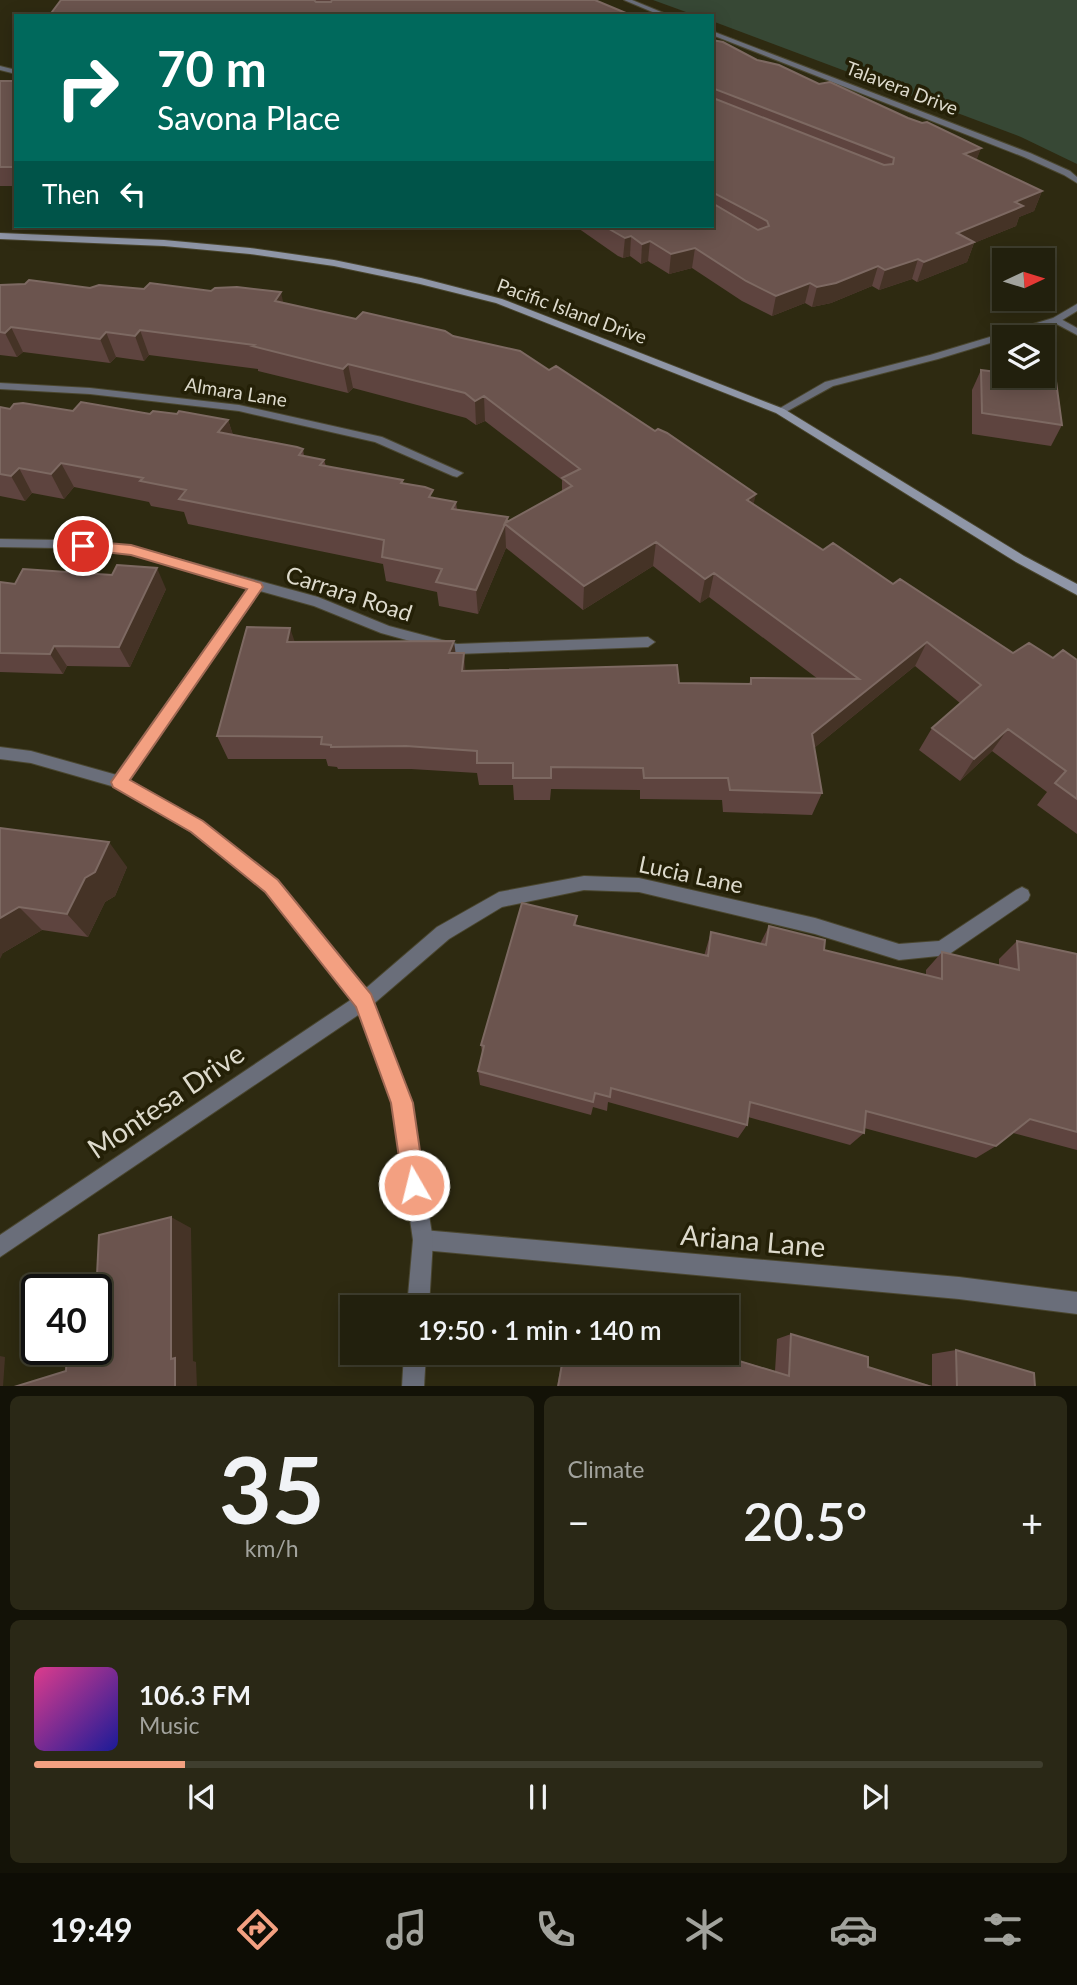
<!DOCTYPE html>
<html lang="en">
<head>
<meta charset="utf-8">
<style>
	body { margin:0; font-family:Lato,sans-serif; background:#2a2816; color:#f1f3f6; height:100vh; display:flex; flex-direction:column; font-size:26px; white-space:nowrap }
	* { box-sizing:border-box; margin:0 }
	p { font-size:23px; color:#a2a39d }
	.icon { flex:none; width:38px; height:38px; fill:none; stroke:currentColor; stroke-width:2; stroke-linecap:round; stroke-linejoin:round }
	.map { position:relative; height:1386px; overflow:hidden }
	.details { display:flex; flex-direction:column; gap:10px; padding:10px; background:#131207; flex:1 }
	.details>* { flex:none }
	.banner { position:absolute; left:14px; top:14px; width:700px; height:214px; border-radius:0px; box-shadow:0 4px 18px #0003,0 0 0 2px #3f3e2e; background:#00695c; color:#fff; overflow:hidden }
	.needle { width:46px; rotate:86deg }
	.fabs { position:absolute; left:992px; top:248px; display:grid; gap:14px }
	.fabs a { display:grid; place-items:center; width:63px; height:63px; border-radius:0px; background:#22200d; box-shadow:0 4px 18px #0003,0 0 0 2px #3f3e2e; font-size:35px }
	.speed { position:absolute; left:21px; top:1274px; display:flex; gap:14px; font-size:35px; font-weight:700; text-align:center }
	.speed>* { display:grid; place-content:center; width:91px; height:91px; border-radius:50%; background:#22200d; box-shadow:0 4px 18px #0003,0 0 0 2px #3f3e2e; line-height:1 }
	.speed .limit { border:4px solid #111; border-radius:10px; background:#fff; color:#111 }
	.pin { position:absolute; display:grid; place-items:center; width:60px; height:60px; color:#fff; margin:-30px; border:4px solid #fff; border-radius:50%; box-shadow:0 2px 7px #0007 }
	.me { position:absolute; width:77px; margin:-38px; rotate:352deg; stroke-linejoin:round; filter:drop-shadow(0 0 5px #0008) }
	.turn { display:flex; align-items:center; gap:24px; height:147px; padding:0 28px; font-size:32px }
	.turn .icon { width:91px; height:91px; stroke-width:2.5 }
	.turn b { display:block; font-size:49px; line-height:60px }
	.then { display:flex; align-items:center; height:66px; padding:0 28px; background:#0003; gap:14px; font-size:26px }
	.big { font-size:52px; font-weight:600; line-height:1.1 }
	.details .widget { flex:1; display:flex; flex-direction:column; justify-content:center; gap:10px; min-width:0; padding:0 24px; border-radius:10px; background:#2a2816 }
	.details .dial { align-items:center; gap:0 }
	.dial b { font-size:91px; line-height:1 }
	.song { display:flex; align-items:center; gap:21px }
	.cover { width:84px; height:84px; border-radius:10px; background:linear-gradient(135deg,hsl(330 70% 55%),hsl(240 70% 35%)) }
	.played { height:7px; border-radius:4px; background:linear-gradient(90deg,#f3a081 15%,#3f3e2e 15%) }
	.keys { display:flex; justify-content:space-around; direction:ltr }
	.heat { display:flex; justify-content:space-between; align-items:center; font-size:38px; direction:ltr }
	.details .tiles { flex:1; display:grid; gap:10px; grid-template-columns:1fr 1fr }
	.widget:last-child { grid-column:span 2 }
	.trip { position:absolute; left:340px; top:1295px; width:399px; height:70px; border-radius:0px; background:#22200d; box-shadow:0 4px 18px #0003,0 0 0 2px #3f3e2e; font-weight:600; line-height:70px; text-align:center }
	.tabs { display:flex; height:112px; justify-content:space-around; align-items:center; background:#0e0d05; color:#a2a39d }
	.tabs .icon { width:49px; height:49px }
	.tabs .active { color:#f3a081 }
	.tabs b { font-size:32px; color:#f1f3f6 }
	.map>svg:first-child { display:block }
	.green { fill:#374835 }
	.lines { fill:none; stroke-linecap:round; stroke-linejoin:round }
	.minor-casing { stroke:#4a462f; stroke-width:2 }
	.tertiary-casing { stroke:#4a462f; stroke-width:2 }
	.secondary-casing { stroke:#4a462f; stroke-width:2 }
	.minor { fill:#6a6e7a; fill-rule:evenodd }
	.tertiary { fill:#6a6e7a; fill-rule:evenodd }
	.secondary { fill:#8f96a7; fill-rule:evenodd }
	.wall { fill:#5e443f }
	.shaded-wall { fill:#453326 }
	.building { fill:#6b544e; stroke:#7d6962; stroke-width:2 }
	.route { fill:#f3a081; stroke:#9e6854; stroke-width:2 }
	.labels { text-anchor:middle; stroke-width:7; stroke-linejoin:round; paint-order:stroke }
	.far-street-label { font-size:19px; fill:#dddacc; stroke:#242007 }
	.street-label { font-size:23px; fill:#dddacc; stroke:#242007 }
	.near-street-label { font-size:28px; fill:#dddacc; stroke:#242007 }
</style>
</head>
<body>
<div class="map">
<svg width="1077" height="1387" viewBox="0 0 1077 1387">
	<rect width="100%" height="100%" fill="#2e2a11"/>
	<path class="green" d="M653 0H1077V164L1021 137 712 21V16H697Z"/>
	<g class="lines">
		<defs>
			<g id="minor">
				<path d="M1053 318H1059L1077 328V335L1053 322Z"/>
				<path d="M0 383 90 388 239 405 382 437 463 473 457 477 453 476 375 442 239 411 90 394 0 389Z"/>
				<path d="M0 539 59 540 131 546 318 597 389 626 457 644 648 637 655 642 648 647 457 654 381 633 314 606 260 591 124 787 119 788 114 787 111 782 114 777 249 587 131 554 59 548 0 547Z"/>
				<path d="M584 876 639 878 815 918 899 944 939 941 1016 890 1022 887 1028 890 1030 895 1028 900 948 955 899 960 815 934 639 892 584 890 502 907 449 939 370 1007 0 1257V1235L358 995 437 927 499 892Z"/>
				<path d="M423 1230 959 1277 1077 1292V1314L959 1299 423 1250 416 1247 413 1240 416 1233Z"/>
			</g>
			<g id="tertiary">
				<path d="M624 0H632L671 16H662Z"/>
				<path d="M712 31 1030 153 1070 171 1077 177V183L1064 175 1024 157 712 35Z"/>
				<path d="M0 66 16 70V74L0 70Z"/>
				<path d="M1077 304V311L1059 322 938 359 833 386 784 413 780 414 775 411 825 382 930 355 1053 318Z"/>
				<path d="M0 747 31 751 124 777 203 822 278 881 370 995 411 1103 433 1240 429 1307H407L413 1240 393 1103 357 1006 266 891 191 832 115 787 31 763 0 759Z"/>
				<path d="M404 1353H426L424 1387H402Z"/>
			</g>
			<path id="secondary" d="M0 233 164 240 250 248 334 260 421 278 502 299 784 409 1024 556 1077 584V595L1016 562 776 413 496 303 420 284 334 266 250 254 164 246 0 239Z"/>
		</defs>
		<use href="#minor" class="minor-casing"/>
		<use href="#tertiary" class="tertiary-casing"/>
		<use href="#secondary" class="secondary-casing"/>
		<use href="#minor" class="minor"/>
		<use href="#tertiary" class="tertiary"/>
		<use href="#secondary" class="secondary"/>
	</g>
	<g class="wall">
		<path d="M61 0H595L633 16Z"/>
		<path d="M712 40 757 60 908 118 981 148 976 160 1042 191 1034 211 1019 217 1016 226 974 243 967 262 917 282 912 279 879 290 872 286 831 303 812 307 805 303 772 316 742 301 692 268 669 274 648 261 641 264 630 256 623 258 618 256 575 226H712Z"/>
		<rect x="0" y="81" width="16" height="105"/>
		<path d="M0 285 90 288 283 303 754 505 823 550 893 584 1013 653 1053 658 1077 660V834L1037 805 1047 792 992 751 960 781 919 750 932 728 960 703 915 666 814 748 822 793 812 815 723 812 722 800 640 799V790L551 789 550 800H514L513 785H479L477 773 411 769H338L337 767 328 766 326 759H228L217 736 295 642 456 653 465 670 679 683 749 684 751 678 818 679 709 597 700 603 653 566 583 610 506 548 478 614 439 606 437 592 386 581 383 564 188 524 184 512 151 506 149 502 74 487 64 499 32 493 25 501 0 496V407L10 409 150 414 228 420 233 435 303 449 304 456 324 460 326 466 403 483 434 498 456 502 457 510 508 521 562 492V480L485 421 476 425 466 418 353 388 348 393 258 371V369L149 355 144 361 116 357 110 363 23 352 17 357 0 355Z"/>
		<path d="M981 370 1062 425 1051 446 972 434V390Z"/>
		<path d="M0 583 15 584 166 589 130 667 67 666 63 674 0 672Z"/>
		<path d="M0 828 127 867 115 896 105 902 88 937 42 930 3 953Z"/>
		<path d="M577 916 576 925 704 956 711 932 760 944 769 926 824 950 926 975V970L942 952 999 965V959L1017 941 1077 954V1150L1013 1133 996 1146 976 1158 864 1128V1133L850 1145 748 1117 747 1125 738 1138 608 1102 607 1111 593 1107 591 1115 480 1085 478 1071 482 1053 481 1045Z"/>
		<path d="M791 1334 868 1367 932 1386V1354L956 1350 1035 1387H557L563 1353H713L775 1371 777 1339Z"/>
	</g>
	<g class="shaded-wall">
		<path d="M981 148 974 167 964 154Z"/>
		<path d="M1042 191 1034 211 1019 217 1016 226 974 243 967 262 917 282 924 262 957 233 1015 202Z"/>
		<path d="M716 194 713 214H712L713 195Z"/>
		<path d="M631 236 630 256 623 258 625 238Z"/>
		<path d="M650 241 648 261 641 264 642 244Z"/>
		<path d="M695 248 692 268 669 274 671 254Z"/>
		<path d="M918 259 912 279 879 290 885 270Z"/>
		<path d="M878 266 872 286 831 303 812 307 817 287Z"/>
		<path d="M810 283 805 303 772 316 776 296Z"/>
		<path d="M281 292 286 316 275 301Z"/>
		<path d="M11 327 23 352 17 357 5 333Z"/>
		<path d="M140 330 149 355 144 361 135 336Z"/>
		<path d="M106 332 116 357 110 363 100 339Z"/>
		<path d="M348 364 353 388 348 393 343 369Z"/>
		<path d="M484 396 485 421 476 425 475 401Z"/>
		<path d="M228 420 236 444 218 432Z"/>
		<path d="M61 463 74 487 64 499 51 474Z"/>
		<path d="M19 468 32 493 25 501 11 476Z"/>
		<path d="M756 494 750 519 747 500Z"/>
		<path d="M505 524 506 548 478 614 476 590Z"/>
		<path d="M656 542 653 566 583 610 584 586Z"/>
		<path d="M157 568 166 589 130 667 119 647Z"/>
		<path d="M714 573 709 597 700 603 705 579Z"/>
		<path d="M290 628 298 651 287 642Z"/>
		<path d="M454 641 457 664 449 653Z"/>
		<path d="M927 642 915 666 803 757 812 734Z"/>
		<path d="M54 646 67 666 63 674 50 654Z"/>
		<path d="M464 653 466 676 462 671Z"/>
		<path d="M1008 729 992 751 960 781 974 759Z"/>
		<path d="M109 842 127 867 115 896 105 902 88 937 67 914 85 878Z"/>
		<path d="M19 907 42 930 3 953 0 959V918Z"/>
		<path d="M171 1217 191 1228 193 1361 196 1362 197 1387H175L171 1359Z"/>
		<path d="M0 1356 5 1357 3 1387H0Z"/>
	</g>
	<g class="building">
		<path d="M61 0H314L316 2H331L332 0H595L633 16H49Z"/>
		<path d="M712 40 723 42 757 60 779 65 819 84 830 82 908 118 922 123 927 122 981 148 964 154 1042 191 1015 202 1023 206 957 233 974 242 924 262 918 259 885 270 878 266 836 283 817 287 810 283 776 296 746 281 695 248 671 254 650 241 642 244 631 236 625 238 604 226H712V203L758 230 769 226 767 221 716 194 713 195 712 201V94L713 98 884 165 893 164 894 158 715 89 712 91Z"/>
		<rect x="0" y="81" width="16" height="86"/>
		<path d="M29 280 90 288 99 285 144 289 150 283 211 291 215 288 237 287 281 292 275 301 356 319 363 312 445 331 453 336 520 351 549 370 556 366 655 431 658 429 667 433 756 494 747 500 823 550 833 543 893 584 900 579 1013 653 1029 643 1053 658 1063 650 1077 660V799L1055 783 1066 771 1008 729 974 759 932 728 981 685 927 642 812 734 822 793 730 790 728 778H644L643 768 551 767V778H513V763H477V751L406 746 331 747V745L321 744 322 737 217 736 247 627 290 628 287 642 454 641 449 653H464L462 671 677 665 679 683 751 684V678L859 679 714 573 705 579 656 542 584 586 505 524 476 590 436 582 442 569 382 557 384 540 179 499 186 490 140 481 143 478 61 463 51 474 19 468 11 476 0 474V407L10 409 14 404 23 403 73 411 81 402 150 414 153 411 177 414 179 411 228 420 218 432 297 447 303 449 299 455 324 460 320 465 403 480 401 483 425 487 433 490 429 497 456 502 452 509 508 517 505 523 572 486 562 478 580 469 484 396 475 401 465 393 348 364 343 369 252 346 254 345 140 330 135 336 106 332 100 339 11 327 5 333 0 332V285L25 284Z"/>
		<path d="M981 370 1004 373V376H1025L1056 381 1062 425 982 413Z"/>
		<path d="M117 565 157 568 119 647 54 646 50 654 0 653V582L15 584 23 569 112 575Z"/>
		<path d="M0 828 109 842 95 872 85 878 67 914 19 907 0 918Z"/>
		<path d="M522 903 577 916 574 925 708 956 711 932 766 945 769 926 825 940 824 950 942 979V952L1019 970 1017 941 1077 954V1132L1030 1119 996 1146 866 1111 864 1133 750 1102 747 1125 611 1088 610 1097 595 1093 593 1102 478 1071 484 1046 481 1045Z"/>
		<path d="M171 1217V1359L175 1358V1387H14L66 1371 67 1349H96V1295L99 1235Z"/>
		<path d="M575 1296 613 1307H573Z"/>
		<path d="M791 1334 868 1357V1367L932 1387H558L564 1353H713L789 1376Z"/>
		<path d="M956 1350 1034 1373 1035 1387H957Z"/>
	</g>
	<path class="route" d="M83 541 131 545 261 583 263 587 130 780 203 821 278 880 371 994 413 1103 425 1185 422 1193 414 1196 406 1193 403 1185 391 1103 356 1007 265 892 191 832 113 787 111 782 247 589 131 555 78 549 76 546Z"/>
	<g class="labels">
		<g class="far-street-label">
			<text transform="translate(902 88) rotate(21)" y="7">Talavera Drive</text>
			<text transform="translate(572 311) rotate(20)" y="7">Pacific Island Drive</text>
			<text transform="translate(236 392) rotate(9)" y="7">Almara Lane</text>
		</g>
		<g class="street-label">
			<text transform="translate(349 594) rotate(18)" y="8">Carrara Road</text>
			<text transform="translate(691 875) rotate(12)" y="8">Lucia Lane</text>
		</g>
		<g class="near-street-label">
			<text transform="translate(166 1101) rotate(-34)" y="10">Montesa Drive</text>
			<text transform="translate(753 1241) rotate(5)" y="10">Ariana Lane</text>
		</g>
	</g>
</svg>
<div class="fabs">
<a><svg class="needle" viewBox="-14 -14 28 28"><path d="M0-13l5 13h-10z" fill="#e53935"/><path d="M0 13l5-13h-10z" fill="#a2a39d"/></svg></a>
<a><svg class="icon" aria-label="layers" viewBox="0 0 24 24"><path d="M12 4l9 5-9 5-9-5zM3 14l9 5 9-5"/></svg></a>
</div>
<div class="speed"><div class="limit">40</div></div>
<div class="pin" style="left:83px;top:546px;background:#d93025"><svg class="icon" aria-label="arrive" viewBox="0 0 24 24"><path d="M6 21V4h12l-3 4 3 4H6"/></svg></div>
<svg class="me" style="left:414px;top:1185px" viewBox="-20 -20 40 40"><circle r="17" fill="#f3a081" stroke="#fff" stroke-width="3"/><path d="M0-11L8 9 0 5-8 9z" fill="#fff"/></svg>
<div class="trip">19:50 · 1 min · 140 m</div>
<div class="banner">
<div class="turn"><svg class="icon" aria-label="right" viewBox="0 0 24 24"><path d="M7 20v-9h11M14 6l5 5-5 5"/></svg><div><b>70 m</b>Savona Place</div></div>
<div class="then">Then<svg class="icon" aria-label="left" viewBox="0 0 24 24"><path d="M17 20v-9H6M10 6l-5 5 5 5"/></svg></div>
</div>
</div>
<section class="details">
<div class="tiles">
<div class="widget dial"><b>35</b><p>km/h</p></div>
<div class="widget"><p>Climate</p>
<div class="heat"><a>−</a><b class="big">20.5°</b><a>+</a></div>
</div>
<div class="widget">
<div class="song"><i class="cover"></i><div><b>106.3 FM</b><p>Music</p></div></div>
<div class="played"></div>
<div class="keys"><svg class="icon" aria-label="previous" viewBox="0 0 24 24"><path d="M18 5L8 12l10 7zM5 5v14"/></svg><svg class="icon" aria-label="pause" viewBox="0 0 24 24"><path d="M8 5v14M16 5v14"/></svg><svg class="icon" aria-label="next" viewBox="0 0 24 24"><path d="M6 5l10 7-10 7zM19 5v14"/></svg></div>
</div>
</div>
</section>
<nav class="tabs">
<b>19:49</b>
<svg class="icon active" aria-label="directions" viewBox="0 0 24 24"><path d="M12 3l9 9-9 9-9-9zM9 14v-3h6M13 9l2 2-2 2"/></svg>
<svg class="icon" aria-label="music" viewBox="0 0 24 24"><path d="M9 18V5l10-2v13"/><circle cx="6" cy="18" r="3"/><circle cx="16" cy="16" r="3"/></svg>
<svg class="icon" aria-label="phone" viewBox="0 0 24 24"><path d="M5 4h4l2 5-3 2q2 4 5 5l2-3 5 2v4C11 20 4 13 5 4z"/></svg>
<svg class="icon" aria-label="climate" viewBox="0 0 24 24"><path d="M12 3v18M4 7l16 10M4 17L20 7"/></svg>
<svg class="icon" aria-label="car" viewBox="0 0 24 24"><path d="M5 17H2v-5l4-1 3-4h7l3 4 3 1v5h-3M9 17h6M6 11h13"/><circle cx="7" cy="17" r="2"/><circle cx="17" cy="17" r="2"/></svg>
<svg class="icon" aria-label="filters" viewBox="0 0 24 24"><path d="M4 7h16M4 17h16"/><circle cx="9" cy="7" r="2"/><circle cx="15" cy="17" r="2"/></svg>
</nav>
</body>
</html>
